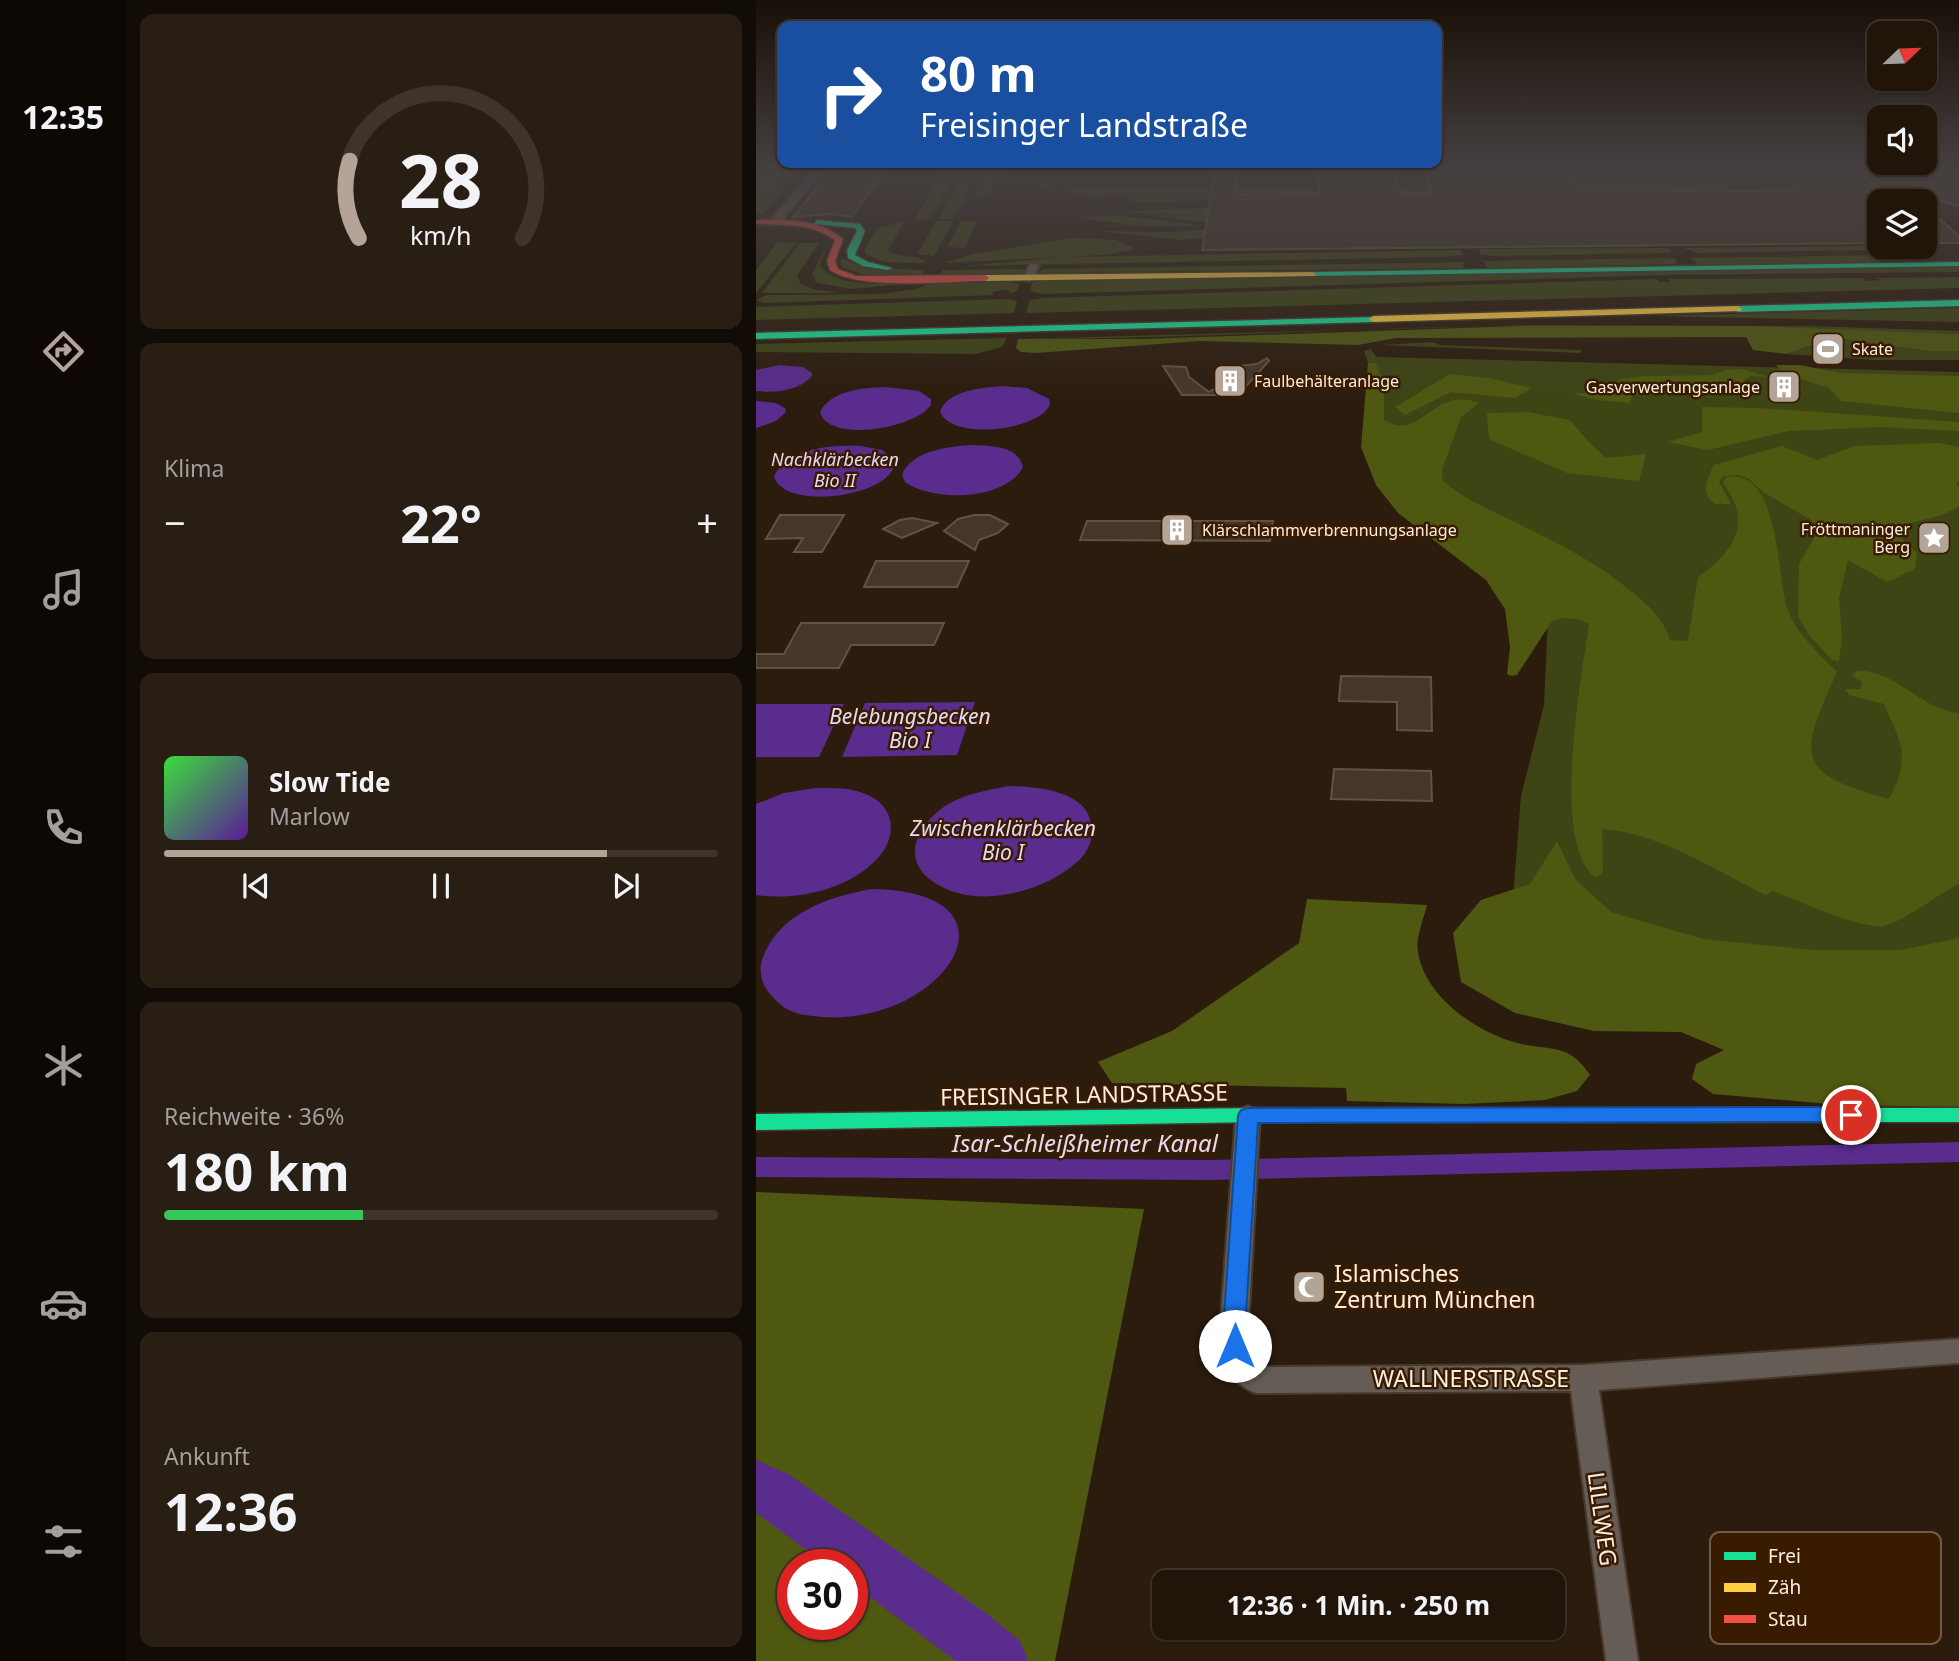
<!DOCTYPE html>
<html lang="de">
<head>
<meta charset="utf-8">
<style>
	body { margin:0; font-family:"Noto Sans",sans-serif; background:#291e13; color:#f1f3f6; height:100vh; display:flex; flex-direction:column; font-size:26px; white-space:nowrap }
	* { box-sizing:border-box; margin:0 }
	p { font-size:23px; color:#a29f9c }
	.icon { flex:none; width:38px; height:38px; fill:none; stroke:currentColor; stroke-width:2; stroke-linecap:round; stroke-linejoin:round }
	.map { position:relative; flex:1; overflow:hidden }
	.panel { display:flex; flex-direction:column; gap:14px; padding:14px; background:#120c06; width:630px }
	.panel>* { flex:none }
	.top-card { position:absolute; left:21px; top:21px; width:665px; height:147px; border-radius:14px; box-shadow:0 2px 5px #0004,0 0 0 2px #3e342b; background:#1a4fa0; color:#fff; overflow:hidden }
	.needle { width:46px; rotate:67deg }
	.tools { position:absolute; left:1111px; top:21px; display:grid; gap:14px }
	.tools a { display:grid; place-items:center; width:70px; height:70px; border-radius:14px; background:#21150a; box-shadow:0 2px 5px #0004,0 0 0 2px #3e342b; font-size:35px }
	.speed { position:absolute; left:21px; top:1549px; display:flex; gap:14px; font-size:35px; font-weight:700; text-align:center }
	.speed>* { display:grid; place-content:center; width:91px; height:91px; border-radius:50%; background:#21150a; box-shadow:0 2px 5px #0004,0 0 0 2px #3e342b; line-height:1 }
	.speed .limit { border:10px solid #d22; background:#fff; color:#111 }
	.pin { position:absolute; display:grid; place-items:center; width:60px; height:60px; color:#fff; margin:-30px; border:4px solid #fff; border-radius:50%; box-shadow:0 2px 7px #0007 }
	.me { position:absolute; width:77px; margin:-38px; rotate:0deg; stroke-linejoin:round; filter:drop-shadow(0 0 5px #0008) }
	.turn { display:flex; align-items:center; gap:24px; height:147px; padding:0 28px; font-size:32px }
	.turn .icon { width:91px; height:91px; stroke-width:2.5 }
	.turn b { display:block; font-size:49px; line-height:60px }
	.big { font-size:52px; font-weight:700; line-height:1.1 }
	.panel .widget { flex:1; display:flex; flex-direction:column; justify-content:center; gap:10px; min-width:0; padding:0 24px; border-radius:14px; background:#291e13 }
	.panel .dial { align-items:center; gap:0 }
	.dial svg { height:182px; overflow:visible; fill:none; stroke:#3e342b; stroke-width:7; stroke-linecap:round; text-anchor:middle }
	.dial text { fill:#f1f3f6; stroke:none }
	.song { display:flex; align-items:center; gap:21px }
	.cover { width:84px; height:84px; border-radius:10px; background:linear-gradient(135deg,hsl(120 70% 55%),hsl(270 70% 35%)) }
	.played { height:7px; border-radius:4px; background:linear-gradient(90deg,#b3a497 80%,#3e342b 80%) }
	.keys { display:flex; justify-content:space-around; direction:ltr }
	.heat { display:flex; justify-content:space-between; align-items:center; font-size:38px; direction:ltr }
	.charge { height:10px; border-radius:5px; background:linear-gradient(90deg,#34c759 36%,#3e342b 0) }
	.trip { position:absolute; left:396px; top:1570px; width:413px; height:70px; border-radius:14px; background:#21150a; box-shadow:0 2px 5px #0004,0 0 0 2px #3e342b; font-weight:700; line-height:70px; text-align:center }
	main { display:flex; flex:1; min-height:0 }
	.menu { display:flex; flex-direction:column; width:126px; justify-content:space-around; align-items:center; background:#0d0804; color:#a29f9c }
	.menu .icon { width:49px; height:49px }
	.menu .current { color:#b3a497 }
	.menu b { font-size:32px; color:#f1f3f6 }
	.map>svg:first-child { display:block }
	.green { fill:#3e4514 }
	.forest { fill:#4f5810; fill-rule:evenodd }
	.water { fill:#592c8e }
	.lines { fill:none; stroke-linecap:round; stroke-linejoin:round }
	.canal { fill:#592c8e; fill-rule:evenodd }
	.river { fill:#592c8e; fill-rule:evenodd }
	.building { fill:#453628; stroke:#625244; stroke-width:2 }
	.street-casing { stroke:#47392d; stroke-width:4 }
	.fast-casing { stroke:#47392d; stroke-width:3 }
	.slow-casing { stroke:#47392d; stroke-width:3 }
	.jam-casing { stroke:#47392d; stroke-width:3 }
	.street { fill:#655d55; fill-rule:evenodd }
	.fast { fill:#16e098; fill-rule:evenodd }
	.slow { fill:#ffcf43; fill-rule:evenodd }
	.jam { fill:#f24e42; fill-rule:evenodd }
	.route { fill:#1a73e8; stroke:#114b97; stroke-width:2 }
	.labels { text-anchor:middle; stroke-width:5; stroke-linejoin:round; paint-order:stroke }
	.far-poi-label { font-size:16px; fill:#fcede1; stroke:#391b00; text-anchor:start }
	.far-water-label { font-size:18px; font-style:italic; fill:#e4dbf8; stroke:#391b00 }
	.water-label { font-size:21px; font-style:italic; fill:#e4dbf8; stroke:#391b00 }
	.near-street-label { font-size:23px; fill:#fcede1; stroke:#391b00 }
	.near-poi-label { font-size:23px; fill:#fcede1; stroke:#391b00; text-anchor:start }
	.near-water-label { font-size:24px; font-style:italic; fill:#e4dbf8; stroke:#391b00 }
	.key { fill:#391b00; stroke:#745a44; stroke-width:2 }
	.key-label { font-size:19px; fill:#fcede1 }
</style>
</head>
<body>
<main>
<nav class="menu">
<b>12:35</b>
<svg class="icon current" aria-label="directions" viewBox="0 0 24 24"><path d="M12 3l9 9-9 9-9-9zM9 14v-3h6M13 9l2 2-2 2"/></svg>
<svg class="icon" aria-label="music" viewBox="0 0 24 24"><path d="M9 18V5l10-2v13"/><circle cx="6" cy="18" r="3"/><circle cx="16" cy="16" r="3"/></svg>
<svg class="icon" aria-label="phone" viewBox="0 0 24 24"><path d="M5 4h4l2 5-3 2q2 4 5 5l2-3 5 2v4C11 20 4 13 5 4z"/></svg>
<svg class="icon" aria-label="climate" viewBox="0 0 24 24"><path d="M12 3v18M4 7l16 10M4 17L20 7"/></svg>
<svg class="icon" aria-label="car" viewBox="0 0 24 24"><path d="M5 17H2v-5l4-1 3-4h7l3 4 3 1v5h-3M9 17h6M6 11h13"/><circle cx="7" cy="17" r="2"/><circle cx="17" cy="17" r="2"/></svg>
<svg class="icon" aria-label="filters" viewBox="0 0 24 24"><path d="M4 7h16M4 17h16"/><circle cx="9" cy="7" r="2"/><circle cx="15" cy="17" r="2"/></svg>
</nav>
<section class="panel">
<div class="widget dial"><svg viewBox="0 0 100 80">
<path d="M14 69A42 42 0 1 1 86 69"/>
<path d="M14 69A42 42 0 0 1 10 35" stroke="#b3a497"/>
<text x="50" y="56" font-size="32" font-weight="700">28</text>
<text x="50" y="72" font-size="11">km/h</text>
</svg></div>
<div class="widget"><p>Klima</p>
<div class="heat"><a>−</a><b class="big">22°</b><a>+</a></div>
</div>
<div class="widget">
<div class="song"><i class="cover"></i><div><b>Slow Tide</b><p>Marlow</p></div></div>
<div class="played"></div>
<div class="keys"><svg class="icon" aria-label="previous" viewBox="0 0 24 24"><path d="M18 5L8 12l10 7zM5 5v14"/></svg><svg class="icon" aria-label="pause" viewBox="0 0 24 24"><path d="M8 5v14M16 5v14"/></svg><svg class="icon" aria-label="next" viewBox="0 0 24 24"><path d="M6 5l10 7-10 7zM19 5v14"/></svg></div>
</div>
<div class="widget"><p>Reichweite · 36%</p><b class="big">180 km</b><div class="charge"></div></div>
<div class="widget"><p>Ankunft</p><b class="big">12:36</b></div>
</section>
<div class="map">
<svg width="1203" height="1661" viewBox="0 0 1203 1661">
	<rect width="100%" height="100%" fill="#2c1c0d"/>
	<g class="green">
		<path d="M0 168H50L25 181 22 185 32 186 8 214H0Z"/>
		<path d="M190 168H203L173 219H159Z"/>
		<path d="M211 168H224L197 219H182Z"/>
		<path d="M232 168H247L234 195 217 198Z"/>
		<path d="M288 179 290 185 308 188H309L439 187 450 189 968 182 974 186 965 190H976V193L963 194H973V198C948 199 930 200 903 198L947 194 897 197 854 194 877 191H820L828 193 647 196 665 193H614L621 195 398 202 372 201 373 191 370 195C351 195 321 201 307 188L283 189 285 180Z"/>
		<path d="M477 206 469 225 387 214 471 217 366 212Z"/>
		<path d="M359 215 449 226H378L320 217Z"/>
		<path d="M149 221 132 250C144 260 162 253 171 263L128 262 109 254V249L120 229Z"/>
		<path d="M181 221H197L178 256 161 254Z"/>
		<path d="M205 221H221L209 248 191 247Z"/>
		<path d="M466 228 448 238 427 240 342 231 414 232Z"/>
		<path d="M316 238 360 240 379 249 348 255 189 263 217 254Z"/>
		<path d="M22 242 40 243 0 293V270Z"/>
		<path d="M44 243H63L41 275 44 283 57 289 82 293H6Z"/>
		<path d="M72 244 64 264C74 287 127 284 149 284L96 289 61 283 56 274Z"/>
		<path d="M1118 246 1119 249 1112 250 942 253 927 248Z"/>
		<path d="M912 248 915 252 907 253 735 256 724 254 723 249Z"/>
		<path d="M705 250 707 255 692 257 207 266 309 257Z"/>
		<path d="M1127 255 1131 261 1126 262 943 265 934 258Z"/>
		<path d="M85 258 109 268 168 270 165 277 111 276 85 267Z"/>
		<path d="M919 258 922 262 919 264 735 268 728 266 730 265 727 261Z"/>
		<path d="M708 262 707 268 280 273 289 269Z"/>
		<path d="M1203 267V272L906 275 287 294 274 291 276 283 282 281Z"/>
		<path d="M264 269 272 271 262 274 183 276 187 270Z"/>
		<path d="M1203 277V288L270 313 274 300 286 298 900 279 904 282H915L911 279 1107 278 1111 281 1125 280 1119 278Z"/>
		<path d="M253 282 264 284 261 291 250 294 255 291C249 289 241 290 236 293L238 295 8 303 0 300 11 295 125 294 161 289 175 283Z"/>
		<path d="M252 299 261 301 258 313 0 320V307Z"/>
		<path d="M1203 308V322L896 316Z"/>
		<path d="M776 325 1053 326 1203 331V334C1032 328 861 324 690 327 547 331 405 339 262 339Z"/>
		<path d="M251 338 246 347 220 354 0 352V344Z"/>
		<path d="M1076 338 1174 351H1203V360H1118L1030 354Z"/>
		<path d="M677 342 684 345 825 350V353L626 345Z"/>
		<path d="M615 349 620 357 1203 372V1004L756 911 765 796 788 705 793 595 628 433 616 363H612L608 351Z"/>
	</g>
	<g class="forest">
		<path d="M763 326H998L1203 334V351H1174L1076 338 1030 354 997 350 990 337 640 338 602 345 444 341 280 353 265 352 260 348 262 339H388Z"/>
		<path d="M612 363H620L628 384V420C666 443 676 385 723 403L705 417 687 467 686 480C708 500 737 511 765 525 804 544 841 563 875 591 892 605 908 619 914 640L932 641 942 577C979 551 997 523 967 483L970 477C1027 468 1019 581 1033 613 1043 636 1063 654 1081 672 1043 756 1037 773 1133 799 1155 757 1146 744 1128 704L1093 695 1089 689H1105L1106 682 1096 676 1101 671C1131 669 1156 696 1181 707 1188 710 1196 712 1203 714V884C1183 893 1148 922 1127 926 1104 929 1041 900 1017 891L1010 895C958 870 904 833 846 829L847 873 839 877C794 842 826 676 833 624L822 619 807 618 796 621 761 675 755 676 751 674 754 647 749 609 730 580 642 513 620 485 605 447Z"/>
		<path d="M1020 365H1044L1084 373 1203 376V413L1085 401 1073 388 1028 374Z"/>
		<path d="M986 369 1013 377 995 376 988 380 991 390 913 389 892 396 876 395 874 403 840 400 816 393H840L865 379 889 376 957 375 969 370Z"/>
		<path d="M694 374 733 378 776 388 759 398 695 392 649 415 639 407Z"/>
		<path d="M946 407 1004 408 1203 422V431L1125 427 1033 431 952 450 912 442 946 432Z"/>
		<path d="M771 412 814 420 831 440 850 458 890 454 883 481 811 473 733 439 731 413Z"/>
		<path d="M1183 443 1203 447V483H1199L1203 487V507L1183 516 1134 528 1161 553 1159 569 1131 582 1092 560 1083 598 1086 638 1083 661 1076 660 1053 635 1042 616 1043 564 1062 531 1057 521 1007 492 993 479 983 475 967 476 963 482 975 504H959C944 493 951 479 958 465L1026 446 1061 460 1099 446Z"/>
		<path d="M801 841 819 879 855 912 947 939 1058 950H1145L1203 938V1107L1085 1105 957 1094 936 1079 940 1064 968 1050 925 1032 838 1031 759 1013 705 982 697 933 725 900 774 884Z"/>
		<path d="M551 899 671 905C668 918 659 939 662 952 669 998 723 1034 765 1044 799 1051 813 1044 834 1075L821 1091 789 1100 708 1104 591 1101 590 1088 356 1083 342 1062 416 1031 543 943Z"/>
		<path d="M0 1192 388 1209 299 1661H0ZM96 1564V1624H37V1564Z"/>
	</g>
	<g class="water">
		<path d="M23 365 47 367 56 373V376C43 391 19 393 0 391V370Z"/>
		<path d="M246 386 271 388 293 399 294 405C281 431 197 441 184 412 191 390 226 388 246 386Z"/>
		<path d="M129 387 163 391 175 399V405C160 428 73 444 64 412 75 390 107 388 129 387Z"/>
		<path d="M0 401 20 403 30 409 29 413 20 421 0 428Z"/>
		<path d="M215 445C234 446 262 445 267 467 249 501 177 502 149 482L146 475C156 450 192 447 215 445Z"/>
		<path d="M105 446 126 450 139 460C141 497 26 512 18 476 33 447 77 445 105 446Z"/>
		<path d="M219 702 201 755 86 757 109 703Z"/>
		<path d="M0 704H88L63 757H0Z"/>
		<path d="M252 786C282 787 336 790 336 831 336 843 330 855 320 863 285 893 218 911 176 881 141 856 166 818 196 802 213 793 233 790 252 786Z"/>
		<path d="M59 788C76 788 95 787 112 795 141 808 141 839 120 860 91 890 40 901 0 895V804L28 793Z"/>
		<path d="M116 889C283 892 181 1038 49 1015 33 1013 20 1003 11 990 5 982 3 969 6 960 22 913 72 897 116 889Z"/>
	</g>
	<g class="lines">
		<path class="canal" d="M1203 1142V1162L454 1180 0 1177V1157L454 1160Z"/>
		<path class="river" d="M0 1460 32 1474 230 1613 264 1641 272 1661H200L96 1584V1564H70L0 1513Z"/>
	</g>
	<g class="building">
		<path d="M77 168H131L96 217 76 214 37 217Z"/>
		<path d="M459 168H481L480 195 563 194 562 168H636L644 193H676L668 168H813L824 192 1044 190 1022 168H1099L1138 201H1124V243L446 250Z"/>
		<path d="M1183 168H1203V207L1158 192 1164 178Z"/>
		<path d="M1169 206 1203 236V243H1169Z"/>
		<path d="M511 358 513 361 482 395H426L407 366 430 367 433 377 453 392 485 373 483 366 501 364Z"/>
		<path d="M24 515H88L66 552H38L47 538 10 539Z"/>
		<path d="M218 515H234L252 524 242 533 223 540 219 550 188 531 202 519Z"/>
		<path d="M156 518 181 523 146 538 127 529 144 520Z"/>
		<path d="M331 521H517L514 541 324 540Z"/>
		<path d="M120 561H213L201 587H108Z"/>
		<path d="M45 623H188L178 645H95L83 668H0V654H28Z"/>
		<path d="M585 676 675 677 676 731 641 730V702L583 701Z"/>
		<path d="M578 769 675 771 676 801 575 799Z"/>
	</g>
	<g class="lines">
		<defs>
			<g id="street">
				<path d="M61 168H69L27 219 19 225H13V221Z"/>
				<path d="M274 263 283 265 278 278 273 281 268 278Z"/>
				<path d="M492 1106 500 1109 504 1115 492 1330 494 1356 506 1367 827 1365 1203 1339V1363L843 1390 882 1661H850L815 1391 500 1393C470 1382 467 1358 464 1330L480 1115 484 1109Z"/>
			</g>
			<g id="fast">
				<path d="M61 220 104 224 109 231 99 255 112 262 136 268 132 270 107 266 92 258 91 250 101 231 99 228 58 224Z"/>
				<path d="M1203 262V266L556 276 552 274 556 272Z"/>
				<path d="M1203 300V306L982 312 978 309 982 306Z"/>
				<path d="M620 317 621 319 617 322 0 339V333Z"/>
				<path d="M502 1108 509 1110 512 1115 509 1120 502 1122 0 1130V1114Z"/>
				<path d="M854 1108H1203V1122H854L847 1120 844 1115 847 1110Z"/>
			</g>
			<g id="slow">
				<path d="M556 272 560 274 559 276 229 281 225 278 229 275Z"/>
				<path d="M982 306 986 309 985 311 617 322 613 319 617 316Z"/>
				<path d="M502 1108H854L861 1110 864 1115 861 1120 854 1122H502L495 1120 492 1115 495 1110Z"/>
			</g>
			<path id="jam" d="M0 220C30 220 63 218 87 239L79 261 82 269 100 276 229 275 233 278 229 281C190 281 105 291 74 270L71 261 79 240C55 223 28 225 0 224Z"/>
		</defs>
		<use href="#street" class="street-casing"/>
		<use href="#fast" class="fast-casing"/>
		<use href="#slow" class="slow-casing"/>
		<use href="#jam" class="jam-casing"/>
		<use href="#street" class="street"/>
		<use href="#fast" class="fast"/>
		<use href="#slow" class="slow"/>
		<use href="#jam" class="jam"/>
	</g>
	<linearGradient id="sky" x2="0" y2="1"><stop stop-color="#180f07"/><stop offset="0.42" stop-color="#454040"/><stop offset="1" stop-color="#454040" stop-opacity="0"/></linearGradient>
	<rect width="1203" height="400" fill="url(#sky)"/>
	<path class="route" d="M1095 1107 1102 1109 1105 1115 1102 1120 1095 1122 502 1123 489 1330 491 1346 487 1353 479 1356 471 1353 467 1330 482 1115 485 1110 492 1108Z"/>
	<defs>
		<symbol id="stadium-square" viewBox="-11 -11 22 22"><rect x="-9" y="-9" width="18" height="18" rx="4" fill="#b3a497" stroke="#391b00"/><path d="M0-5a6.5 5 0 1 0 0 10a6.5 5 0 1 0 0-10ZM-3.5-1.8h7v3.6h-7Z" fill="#fff"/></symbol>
		<symbol id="building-square" viewBox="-11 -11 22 22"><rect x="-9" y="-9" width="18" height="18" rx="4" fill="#b3a497" stroke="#391b00"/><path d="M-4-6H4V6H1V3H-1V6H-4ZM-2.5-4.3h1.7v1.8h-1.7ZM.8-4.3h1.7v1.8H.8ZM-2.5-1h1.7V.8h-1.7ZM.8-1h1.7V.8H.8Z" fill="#fff"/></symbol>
		<symbol id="sight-square" viewBox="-11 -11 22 22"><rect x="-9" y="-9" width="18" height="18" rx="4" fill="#b3a497" stroke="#391b00"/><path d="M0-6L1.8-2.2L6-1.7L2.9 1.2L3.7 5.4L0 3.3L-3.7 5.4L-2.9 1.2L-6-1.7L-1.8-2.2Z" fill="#fff"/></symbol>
		<symbol id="mosque-square" viewBox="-11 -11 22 22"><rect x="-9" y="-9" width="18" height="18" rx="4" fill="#b3a497" stroke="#391b00"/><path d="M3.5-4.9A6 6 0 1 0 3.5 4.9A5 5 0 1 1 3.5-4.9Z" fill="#fff"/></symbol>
	</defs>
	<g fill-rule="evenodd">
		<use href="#stadium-square" x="1053" y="330" width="38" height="38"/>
		<use href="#building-square" x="455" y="362" width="38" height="38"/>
		<use href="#building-square" x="1009" y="368" width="38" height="38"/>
		<use href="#building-square" x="402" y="511" width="38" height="38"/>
		<use href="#sight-square" x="1159" y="519" width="38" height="38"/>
		<use href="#mosque-square" x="534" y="1268" width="38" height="38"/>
	</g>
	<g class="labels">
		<g class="far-poi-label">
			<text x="1096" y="355">Skate</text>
			<text x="498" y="387">Faulbehälteranlage</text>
			<text x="1004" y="393" text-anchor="end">Gasverwertungsanlage</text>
			<text x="1154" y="535" text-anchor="end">Fröttmaninger<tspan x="1154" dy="18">Berg</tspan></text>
			<text x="446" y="536">Klärschlammverbrennungsanlage</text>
		</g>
		<g class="far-water-label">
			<text x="79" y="466">Nachklärbecken<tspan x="79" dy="21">Bio II</tspan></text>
		</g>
		<g class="water-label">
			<text x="154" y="724">Belebungsbecken<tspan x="154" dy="24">Bio I</tspan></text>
			<text x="247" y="836">Zwischenklärbecken<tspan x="247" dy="24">Bio I</tspan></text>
		</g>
		<g class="near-street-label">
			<text transform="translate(328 1095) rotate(-1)" y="8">FREISINGER LANDSTRASSE</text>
			<text x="715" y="1387">WALLNERSTRASSE</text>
			<text transform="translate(846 1519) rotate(82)" y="8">LILLWEG</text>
		</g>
		<g class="near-poi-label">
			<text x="578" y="1282">Islamisches<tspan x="578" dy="26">Zentrum München</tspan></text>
		</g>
		<g class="near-water-label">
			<text x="329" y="1152">Isar-Schleißheimer Kanal</text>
		</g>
	</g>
	<rect x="954" y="1532" width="231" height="112" rx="10" class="key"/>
	<rect x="968" y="1552" width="32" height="8" fill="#16e098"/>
	<rect x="968" y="1583" width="32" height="9" fill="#ffcf43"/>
	<rect x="968" y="1615" width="32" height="8" fill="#f24e42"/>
	<g class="key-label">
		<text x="1012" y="1563">Frei</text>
		<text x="1012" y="1594">Zäh</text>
		<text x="1012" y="1626">Stau</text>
	</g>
</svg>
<div class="tools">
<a><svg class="needle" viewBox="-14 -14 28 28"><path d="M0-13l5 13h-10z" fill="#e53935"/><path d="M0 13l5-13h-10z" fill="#a29f9c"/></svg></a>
<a><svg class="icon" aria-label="sound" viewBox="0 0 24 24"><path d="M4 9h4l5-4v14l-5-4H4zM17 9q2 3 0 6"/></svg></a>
<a><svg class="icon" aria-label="layers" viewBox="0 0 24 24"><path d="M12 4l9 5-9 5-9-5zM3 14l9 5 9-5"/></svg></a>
</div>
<div class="speed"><div class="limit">30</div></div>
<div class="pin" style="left:1095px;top:1115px;background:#d93025"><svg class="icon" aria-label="arrive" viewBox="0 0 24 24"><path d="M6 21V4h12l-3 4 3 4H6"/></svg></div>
<svg class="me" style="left:479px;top:1346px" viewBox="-20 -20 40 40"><circle r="19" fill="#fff"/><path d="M0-13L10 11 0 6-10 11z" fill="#1a73e8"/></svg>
<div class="trip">12:36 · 1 Min. · 250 m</div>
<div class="top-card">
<div class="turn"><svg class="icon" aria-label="right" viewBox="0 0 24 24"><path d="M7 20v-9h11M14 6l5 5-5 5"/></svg><div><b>80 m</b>Freisinger Landstraße</div></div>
</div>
</div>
</main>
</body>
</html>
